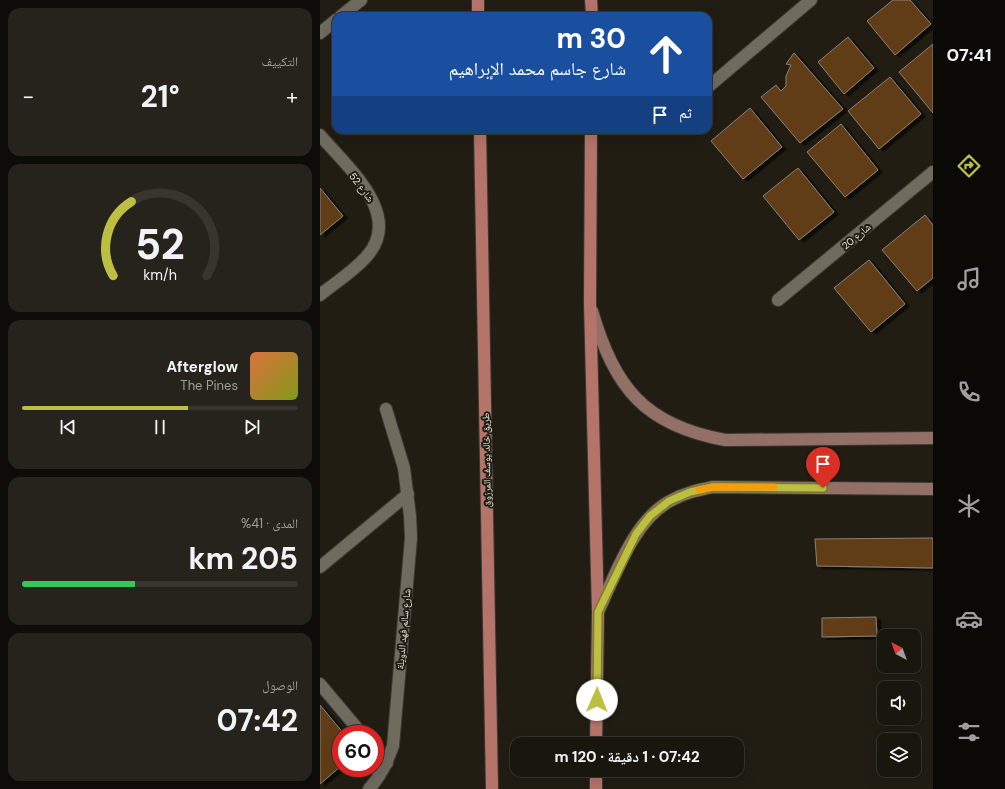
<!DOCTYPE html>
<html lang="ar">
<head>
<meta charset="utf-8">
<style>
	body { margin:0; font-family:"DM Sans","Noto Naskh Arabic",sans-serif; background:#26231c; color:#f1f3f6; direction:rtl; height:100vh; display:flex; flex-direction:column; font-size:15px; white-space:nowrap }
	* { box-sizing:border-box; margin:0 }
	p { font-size:13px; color:#9f9f9e }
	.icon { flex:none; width:22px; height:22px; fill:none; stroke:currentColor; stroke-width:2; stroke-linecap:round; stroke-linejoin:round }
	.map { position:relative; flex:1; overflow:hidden; direction:ltr }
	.details { display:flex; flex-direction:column; gap:8px; padding:8px; background:#0e0c08; width:320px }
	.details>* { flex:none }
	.top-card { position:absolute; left:12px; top:12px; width:380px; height:122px; border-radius:12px; box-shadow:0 4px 16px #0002,0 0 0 1px #37352e; direction:rtl; background:#1a4fa0; color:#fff; overflow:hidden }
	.needle { width:26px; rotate:319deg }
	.tools { position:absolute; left:557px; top:629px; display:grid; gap:8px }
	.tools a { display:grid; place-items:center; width:44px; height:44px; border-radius:8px; background:#19160e; box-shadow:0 4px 16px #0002,0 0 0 1px #37352e; font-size:20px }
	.speed { position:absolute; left:12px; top:725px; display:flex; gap:8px; font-size:20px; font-weight:700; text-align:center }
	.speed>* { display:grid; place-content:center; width:52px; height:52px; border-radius:50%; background:#19160e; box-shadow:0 4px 16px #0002,0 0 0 1px #37352e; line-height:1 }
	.speed .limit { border:6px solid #d22; background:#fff; color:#111 }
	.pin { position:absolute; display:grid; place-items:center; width:34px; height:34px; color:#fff; margin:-41px -17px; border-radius:50% 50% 50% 0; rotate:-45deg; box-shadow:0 0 4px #0007 }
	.pin .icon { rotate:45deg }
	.me { position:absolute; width:44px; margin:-22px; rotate:1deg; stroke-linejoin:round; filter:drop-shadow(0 0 3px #0008) }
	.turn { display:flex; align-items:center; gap:14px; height:84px; padding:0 20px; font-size:18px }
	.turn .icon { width:52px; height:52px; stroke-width:2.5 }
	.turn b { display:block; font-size:28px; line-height:34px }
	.then { display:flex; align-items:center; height:38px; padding:0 20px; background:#0003; gap:8px; font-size:15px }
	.big { font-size:30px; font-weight:700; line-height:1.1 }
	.details .widget { flex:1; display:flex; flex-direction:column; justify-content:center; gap:6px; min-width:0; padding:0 14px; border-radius:12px; background:#26231c }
	.details .dial { align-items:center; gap:0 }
	.dial svg { height:104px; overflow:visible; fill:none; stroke:#37352e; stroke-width:7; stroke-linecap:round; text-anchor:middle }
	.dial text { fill:#f1f3f6; stroke:none }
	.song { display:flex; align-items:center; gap:12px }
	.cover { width:48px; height:48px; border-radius:6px; background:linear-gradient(135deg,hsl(20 70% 55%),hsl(70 70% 35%)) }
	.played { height:4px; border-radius:2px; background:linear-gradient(90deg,#bdbf43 60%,#37352e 60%) }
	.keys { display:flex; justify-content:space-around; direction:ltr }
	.heat { display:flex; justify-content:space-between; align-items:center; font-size:22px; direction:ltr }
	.charge { height:6px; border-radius:3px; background:linear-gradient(90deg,#34c759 41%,#37352e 0) }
	.trip { position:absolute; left:190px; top:737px; width:234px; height:40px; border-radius:12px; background:#19160e; box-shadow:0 4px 16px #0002,0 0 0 1px #37352e; font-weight:700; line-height:40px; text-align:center; direction:rtl }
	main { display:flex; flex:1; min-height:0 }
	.dock { display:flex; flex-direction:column; width:72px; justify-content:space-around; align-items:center; background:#0a0906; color:#9f9f9e }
	.dock .icon { width:28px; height:28px }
	.dock .current { color:#bdbf43 }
	.dock b { font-size:18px; color:#f1f3f6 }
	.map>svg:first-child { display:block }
	.building { fill:#603c15; stroke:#8c8178; filter:url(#shadow) }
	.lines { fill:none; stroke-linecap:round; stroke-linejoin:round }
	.street-casing { stroke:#3c3934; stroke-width:14 }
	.secondary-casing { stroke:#3c3934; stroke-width:14 }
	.primary-casing { stroke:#3c3934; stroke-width:14 }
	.street { stroke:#706b5f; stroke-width:12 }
	.secondary { stroke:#927065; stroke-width:12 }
	.primary { stroke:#b4746a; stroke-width:12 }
	.route-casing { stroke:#7b7c2c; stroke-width:10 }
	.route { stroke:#bdbf43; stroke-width:7 }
	.slow { stroke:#f59e0b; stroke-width:7 }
	.labels { text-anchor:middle; stroke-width:4; stroke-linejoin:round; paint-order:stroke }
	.street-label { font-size:10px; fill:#eceae3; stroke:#211d13 }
</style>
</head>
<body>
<main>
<nav class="dock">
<b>07:41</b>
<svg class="icon current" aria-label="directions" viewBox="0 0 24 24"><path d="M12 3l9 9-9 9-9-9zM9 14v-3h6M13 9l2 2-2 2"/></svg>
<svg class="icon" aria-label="music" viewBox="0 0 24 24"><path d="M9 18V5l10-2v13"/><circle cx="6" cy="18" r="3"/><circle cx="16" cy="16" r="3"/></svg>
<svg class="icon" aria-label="phone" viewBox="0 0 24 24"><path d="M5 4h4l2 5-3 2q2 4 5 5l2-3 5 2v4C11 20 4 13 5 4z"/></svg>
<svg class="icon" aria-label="climate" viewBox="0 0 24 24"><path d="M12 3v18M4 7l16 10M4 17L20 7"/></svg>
<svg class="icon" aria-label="car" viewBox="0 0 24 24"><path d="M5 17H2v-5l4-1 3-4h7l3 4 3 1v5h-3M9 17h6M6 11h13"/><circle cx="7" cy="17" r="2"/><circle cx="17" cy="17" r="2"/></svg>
<svg class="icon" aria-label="filters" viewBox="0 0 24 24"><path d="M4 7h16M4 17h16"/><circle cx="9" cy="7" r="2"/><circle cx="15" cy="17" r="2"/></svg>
</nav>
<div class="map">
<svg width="613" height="789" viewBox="0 0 613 789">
	<defs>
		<filter id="shadow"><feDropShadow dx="4.5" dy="2.5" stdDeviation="0" flood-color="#0009"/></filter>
	</defs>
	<rect width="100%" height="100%" fill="#211d13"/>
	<g class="building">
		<path d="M573 0H590L611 24 575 55 547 21Z"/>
		<path d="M528 37 554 68 524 94 498 62Z"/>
		<path d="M613 44V113L579 72Z"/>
		<path d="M474 53 523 109 480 143 441 97 456 85 461 91 466 86V76L471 65 466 64Z"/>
		<path d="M570 77 601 114 559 149 528 111Z"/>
		<path d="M430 108 462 147 423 179 391 141Z"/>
		<path d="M521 124 558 170 525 197 487 152Z"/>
		<path d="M478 168 514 212 479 240 443 196Z"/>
		<path d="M0 188 23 216 0 235Z"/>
		<path d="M605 215 613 225V278L597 291 562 250Z"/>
		<path d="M549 260 585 304 551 332 514 288Z"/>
		<path d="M613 538V568L497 566 495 539Z"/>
		<path d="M556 617 557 636 502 637V618Z"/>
		<path d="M0 705 24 734H21V766L0 784Z"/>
	</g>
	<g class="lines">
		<defs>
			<g id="street">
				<path d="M21 16 41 0"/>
				<path d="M0 33 16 20"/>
				<path d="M388 87 491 0"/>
				<path d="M0 135C26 166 84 214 47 256 34 271 16 282 0 295"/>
				<path d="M458 300 613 172"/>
				<path d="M0 567 88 494"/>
				<path d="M0 684 42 734"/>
				<path d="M55 750 67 763"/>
				<path d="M49 789C61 776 67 762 73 746L91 538 90 516 84 468 66 409"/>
			</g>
			<g id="secondary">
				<path d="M272 311C295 388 324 425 405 440L613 438"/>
				<path d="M278 612C295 576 313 521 350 501 364 493 378 490 393 487L613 489"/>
			</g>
			<g id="primary">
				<path d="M158 0V16"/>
				<path d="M271 0 272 16"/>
				<path d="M160 130 172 789"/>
				<path d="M271 130 270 303 278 612 276 744"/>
				<path d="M276 789V770"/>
			</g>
		</defs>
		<use href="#street" class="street-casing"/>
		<use href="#secondary" class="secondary-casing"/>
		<use href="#primary" class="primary-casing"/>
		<use href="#street" class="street"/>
		<use href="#secondary" class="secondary"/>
		<use href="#primary" class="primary"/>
	</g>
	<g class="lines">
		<defs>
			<path id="route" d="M277 700 278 612 316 534 330 516 349 501 370 492 393 487 503 488"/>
		</defs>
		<use href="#route" class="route-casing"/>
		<use href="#route" class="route"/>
		<path class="slow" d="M379 490 393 487H454"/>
	</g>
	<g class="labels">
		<g class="street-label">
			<text transform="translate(42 187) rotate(53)" y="4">شارع 52</text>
			<text transform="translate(536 236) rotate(-40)" y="4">شارع 20</text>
			<text transform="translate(166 460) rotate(-91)" y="4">طريق خالد يوسف المرزوق</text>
			<text transform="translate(83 629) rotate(-85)" y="4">شارع سالم فهد الدويلة</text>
		</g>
	</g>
</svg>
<div class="tools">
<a><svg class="needle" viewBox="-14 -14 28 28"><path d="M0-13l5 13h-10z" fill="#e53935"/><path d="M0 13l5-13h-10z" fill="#9f9f9e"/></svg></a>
<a><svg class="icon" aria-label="sound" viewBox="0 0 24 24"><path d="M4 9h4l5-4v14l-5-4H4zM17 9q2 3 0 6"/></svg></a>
<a><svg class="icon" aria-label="layers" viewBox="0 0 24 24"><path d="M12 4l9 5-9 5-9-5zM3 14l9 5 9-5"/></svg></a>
</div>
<div class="speed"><div class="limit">60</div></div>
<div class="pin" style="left:503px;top:488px;background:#d93025"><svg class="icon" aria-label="arrive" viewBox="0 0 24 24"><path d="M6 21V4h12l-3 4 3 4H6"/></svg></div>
<svg class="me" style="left:277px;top:700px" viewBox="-20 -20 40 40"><circle r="19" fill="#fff"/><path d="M0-13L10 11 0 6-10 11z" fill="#bdbf43"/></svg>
<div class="trip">07:42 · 1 دقيقة · 120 m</div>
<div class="top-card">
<div class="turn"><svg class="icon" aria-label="ahead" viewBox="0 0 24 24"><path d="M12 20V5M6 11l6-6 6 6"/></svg><div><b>30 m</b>شارع جاسم محمد الإبراهيم</div></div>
<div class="then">ثم<svg class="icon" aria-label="arrive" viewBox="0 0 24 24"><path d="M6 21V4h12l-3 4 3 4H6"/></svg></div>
</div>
</div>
<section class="details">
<div class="widget"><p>التكييف</p>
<div class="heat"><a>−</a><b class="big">21°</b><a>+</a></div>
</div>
<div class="widget dial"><svg viewBox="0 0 100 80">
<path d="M14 69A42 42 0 1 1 86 69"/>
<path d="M14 69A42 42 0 0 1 28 12" stroke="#bdbf43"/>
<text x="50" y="56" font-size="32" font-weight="700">52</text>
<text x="50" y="72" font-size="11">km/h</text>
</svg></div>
<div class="widget">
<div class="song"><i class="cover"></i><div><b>Afterglow</b><p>The Pines</p></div></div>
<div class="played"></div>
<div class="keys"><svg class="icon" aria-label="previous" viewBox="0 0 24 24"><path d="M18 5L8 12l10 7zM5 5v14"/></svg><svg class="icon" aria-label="pause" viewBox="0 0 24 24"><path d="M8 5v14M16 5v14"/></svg><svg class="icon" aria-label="next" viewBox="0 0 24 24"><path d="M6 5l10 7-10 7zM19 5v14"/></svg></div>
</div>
<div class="widget"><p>المدى · 41%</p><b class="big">205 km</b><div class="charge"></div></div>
<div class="widget"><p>الوصول</p><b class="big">07:42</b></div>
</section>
</main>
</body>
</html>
